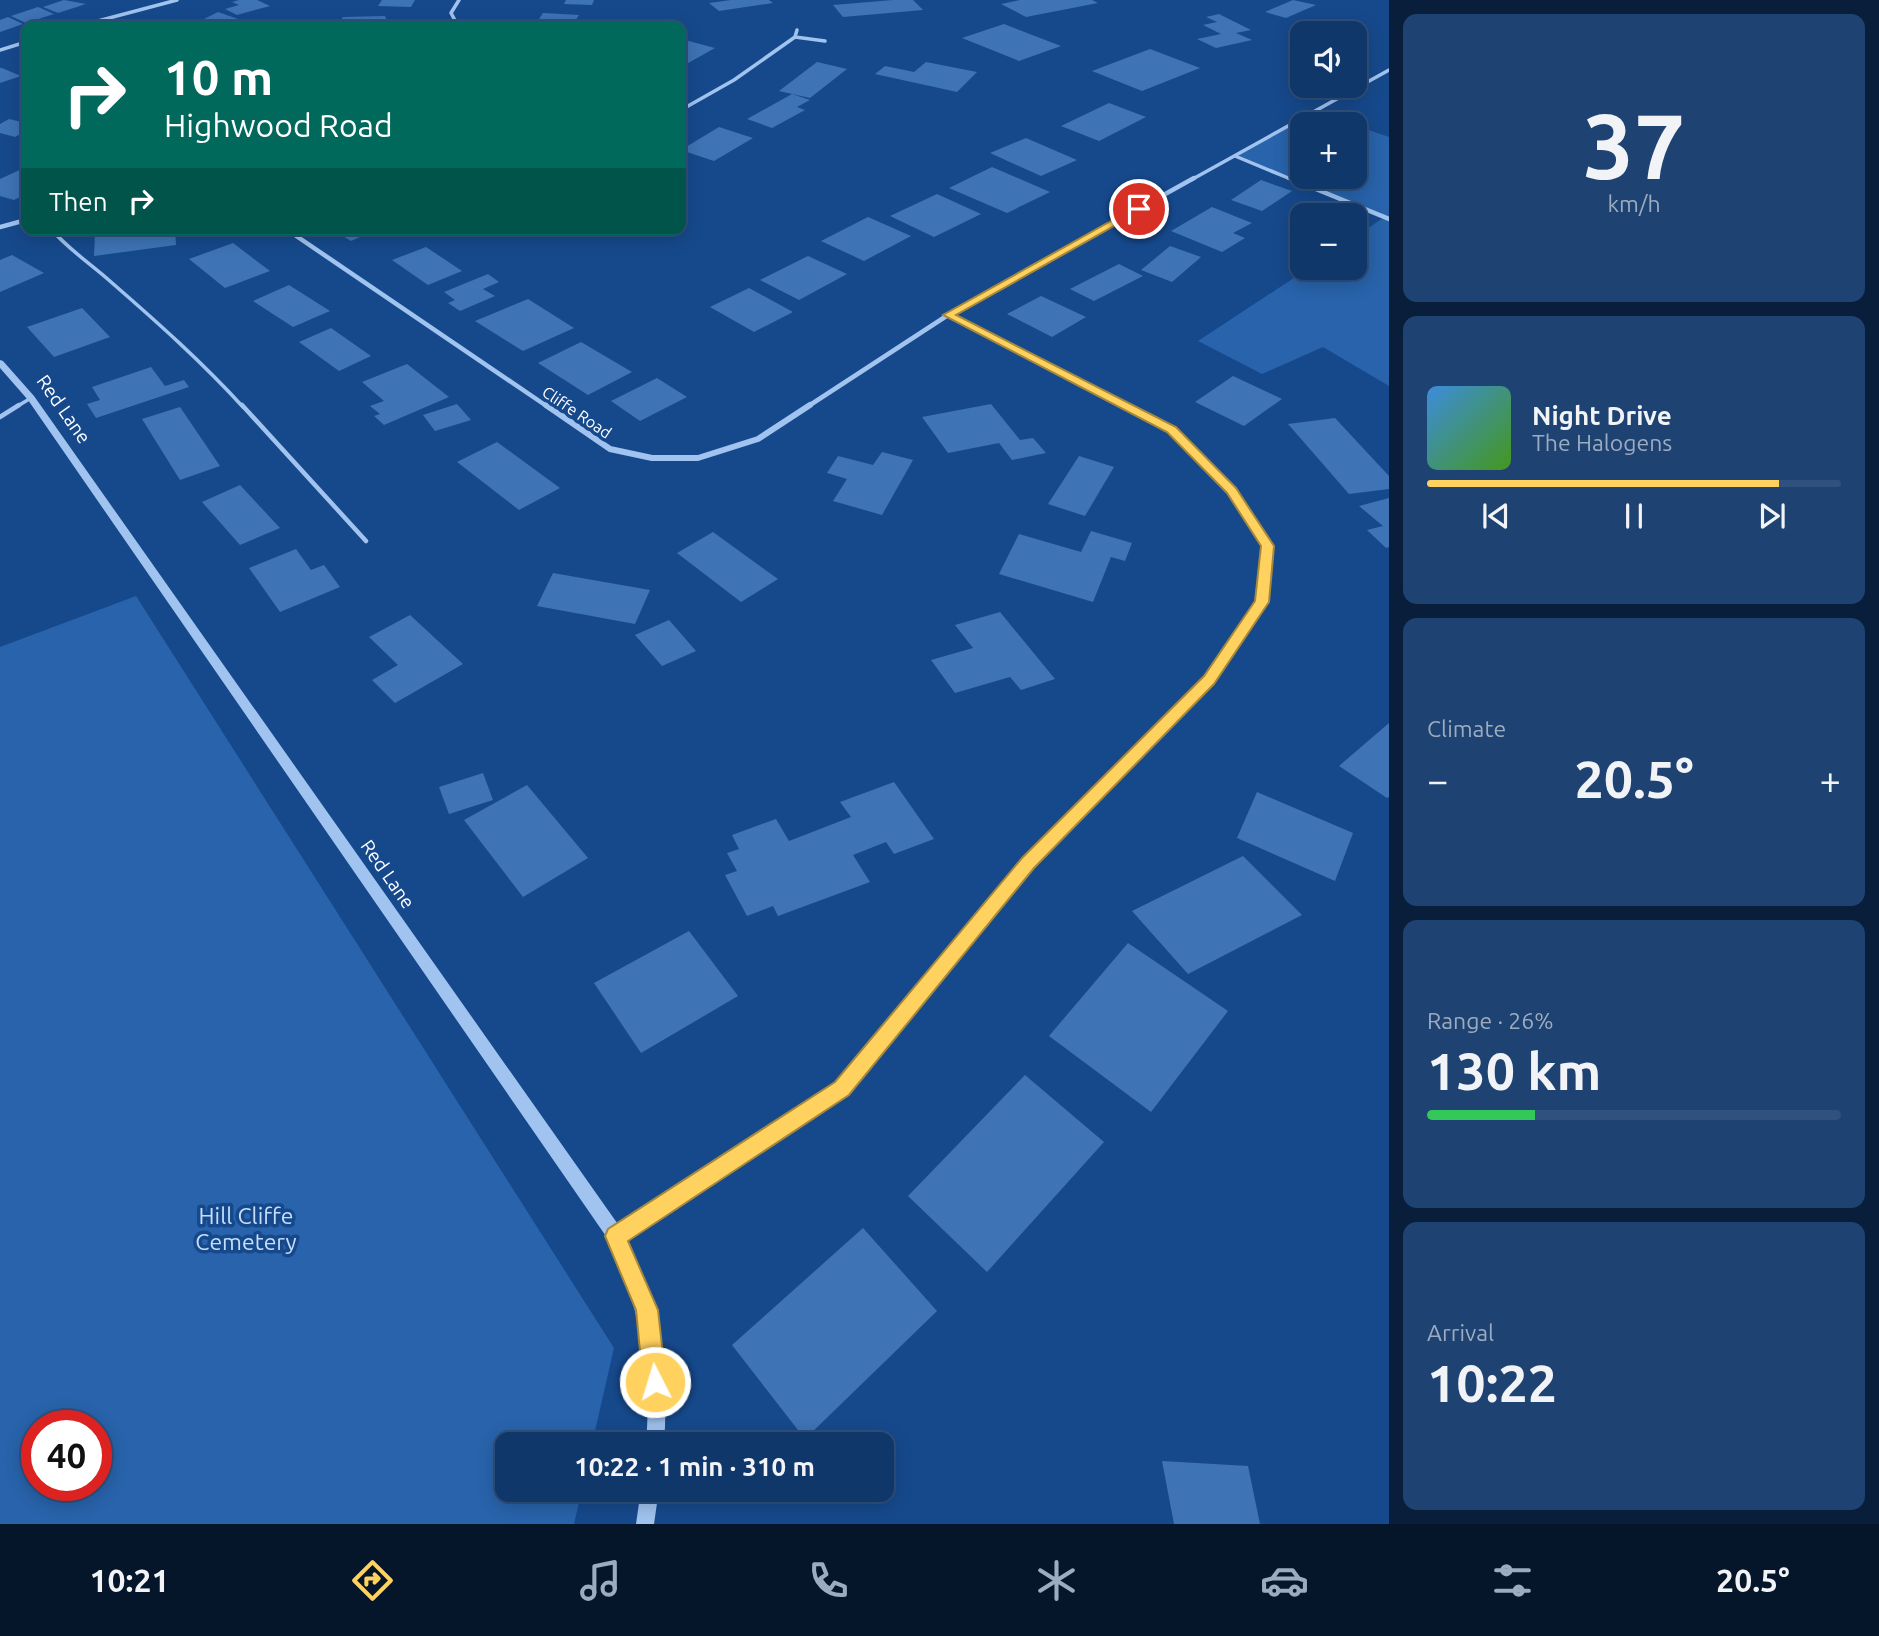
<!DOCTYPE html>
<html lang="en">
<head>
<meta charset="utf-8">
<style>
	body { margin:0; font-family:Ubuntu,sans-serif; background:#1e4271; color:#f1f3f6; height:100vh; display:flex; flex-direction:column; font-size:26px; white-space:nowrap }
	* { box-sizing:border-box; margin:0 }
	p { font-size:23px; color:#9cacc0 }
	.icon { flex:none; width:38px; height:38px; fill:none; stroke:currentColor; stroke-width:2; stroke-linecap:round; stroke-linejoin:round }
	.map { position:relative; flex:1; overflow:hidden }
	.panel { display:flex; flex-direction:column; gap:14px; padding:14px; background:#091e3a; width:490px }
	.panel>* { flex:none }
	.hud { position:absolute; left:21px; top:21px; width:665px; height:214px; border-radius:14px; box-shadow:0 4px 18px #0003,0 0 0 2px #30517d; background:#00695c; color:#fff; overflow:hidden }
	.controls { position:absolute; left:1290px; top:21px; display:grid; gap:14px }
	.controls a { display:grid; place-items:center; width:77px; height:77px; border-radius:14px; background:#103769; box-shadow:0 4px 18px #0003,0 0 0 2px #30517d; font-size:35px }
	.speed { position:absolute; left:21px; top:1410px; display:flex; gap:14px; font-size:35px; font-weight:700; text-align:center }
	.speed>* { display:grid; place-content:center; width:91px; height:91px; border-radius:50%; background:#103769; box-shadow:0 4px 18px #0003,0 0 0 2px #30517d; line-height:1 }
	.speed .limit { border:10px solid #d22; background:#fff; color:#111 }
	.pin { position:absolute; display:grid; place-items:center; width:60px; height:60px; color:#fff; margin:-30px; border:4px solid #fff; border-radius:50%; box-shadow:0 2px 7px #0007 }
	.me { position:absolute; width:77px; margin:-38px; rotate:355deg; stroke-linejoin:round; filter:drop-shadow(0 0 5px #0008) }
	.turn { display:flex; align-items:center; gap:24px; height:147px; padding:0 28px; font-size:32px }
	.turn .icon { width:91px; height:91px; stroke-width:2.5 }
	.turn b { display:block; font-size:49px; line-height:60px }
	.then { display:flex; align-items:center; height:66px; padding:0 28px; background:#0003; gap:14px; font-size:26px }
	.big { font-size:52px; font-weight:700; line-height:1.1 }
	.panel .widget { flex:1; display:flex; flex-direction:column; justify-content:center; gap:10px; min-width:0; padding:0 24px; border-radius:14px; background:#1e4271 }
	.panel .dial { align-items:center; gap:0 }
	.dial b { font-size:91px; line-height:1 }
	.song { display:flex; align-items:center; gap:21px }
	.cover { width:84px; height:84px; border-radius:10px; background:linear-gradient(135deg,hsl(210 70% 55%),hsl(100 70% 35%)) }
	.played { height:7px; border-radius:4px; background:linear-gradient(90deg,#ffd15e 85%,#30517d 85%) }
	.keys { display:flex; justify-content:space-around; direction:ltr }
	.heat { display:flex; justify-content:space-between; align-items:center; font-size:38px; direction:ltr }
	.charge { height:10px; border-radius:5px; background:linear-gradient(90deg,#34c759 26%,#30517d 0) }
	.trip { position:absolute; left:495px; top:1432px; width:399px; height:70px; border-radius:14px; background:#103769; box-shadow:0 4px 18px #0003,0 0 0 2px #30517d; font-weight:700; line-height:70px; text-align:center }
	.menu { display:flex; height:112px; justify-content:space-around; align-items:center; background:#06162a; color:#9cacc0 }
	.menu .icon { width:49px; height:49px }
	.menu .active { color:#ffd15e }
	.menu b { font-size:32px; color:#f1f3f6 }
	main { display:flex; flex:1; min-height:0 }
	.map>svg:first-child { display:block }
	.green { fill:#2863ab; fill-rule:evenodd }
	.building { fill:#3e73b5 }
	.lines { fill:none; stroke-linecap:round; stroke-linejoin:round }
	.service-far1 { stroke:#a0c3ef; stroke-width:3.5 }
	.service { stroke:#a0c3ef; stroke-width:4.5 }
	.minor-far4 { stroke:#a0c3ef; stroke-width:3.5 }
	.minor-far3 { stroke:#a0c3ef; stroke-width:4.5 }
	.minor-far2 { stroke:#a0c3ef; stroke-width:6 }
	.minor-far1 { stroke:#a0c3ef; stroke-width:8 }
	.minor { stroke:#a0c3ef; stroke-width:10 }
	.tertiary { fill:#a0c3ef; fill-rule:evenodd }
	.route { fill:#ffd15e; stroke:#a6883d; stroke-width:2 }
	.labels { text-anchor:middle; stroke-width:7; stroke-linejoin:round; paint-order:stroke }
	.far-street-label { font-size:16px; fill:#fff; stroke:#16498c }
	.street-label { font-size:19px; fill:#fff; stroke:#16498c }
	.near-park-label { font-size:23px; fill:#c6defb; stroke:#16498c }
</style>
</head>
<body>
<main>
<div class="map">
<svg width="1389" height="1524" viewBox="0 0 1389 1524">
	<rect width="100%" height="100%" fill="#16498c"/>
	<g class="green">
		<path d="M1313 112 1354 124H1302V177H1354V125L1389 137V386L1323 347 1262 374 1198 341 1309 268H1354L1355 237 1383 218 1235 156Z"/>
		<path d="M136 596 614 1348 592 1444H508V1489H582L574 1524H0V647ZM96 1426V1486H37V1426Z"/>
	</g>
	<g class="building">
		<path d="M64 0 86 4 58 13 43 7Z"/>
		<path d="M239 0H257L270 6 237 15 225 9 239 5 232 2Z"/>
		<path d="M382 0H415L411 7 378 6Z"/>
		<path d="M566 0H594L592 5 564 4Z"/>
		<path d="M731 0H769L773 3 719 11 709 3Z"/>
		<path d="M893 0H913L923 10 843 17 833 5Z"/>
		<path d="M1020 0H1092L1098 3 1026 17 1001 4Z"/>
		<path d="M1293 0 1316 5 1286 18 1265 12Z"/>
		<path d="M38 7 54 14 26 23 11 16Z"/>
		<path d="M218 12 238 19 219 26H190Z"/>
		<path d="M543 13 579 15 572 26 535 25Z"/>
		<path d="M1219 14 1251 30 1236 33 1252 40 1216 48 1197 39 1221 34 1203 25 1217 22 1206 17Z"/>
		<path d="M385 16 387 21 382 22 383 24 337 25 343 17Z"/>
		<path d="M8 17 23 24 0 32V20Z"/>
		<path d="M1004 24 1061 46 1019 61 962 38Z"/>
		<path d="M685 40 715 48 681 67V42Z"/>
		<path d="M1150 49 1200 68 1142 91 1092 71Z"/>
		<path d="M817 62 847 69 810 98 779 91Z"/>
		<path d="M926 62 977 72 957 92 875 74 885 66 914 72Z"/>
		<path d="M0 68H2L21 76 0 83Z"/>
		<path d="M792 94 810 100 797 107 805 110 772 128 747 119Z"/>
		<path d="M1109 103 1146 117 1099 141 1061 126Z"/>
		<path d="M9 119 26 123V131L15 137 0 133V124Z"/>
		<path d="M719 127 753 138 714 161 681 150Z"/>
		<path d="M1026 138 1077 160 1041 176 990 153Z"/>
		<path d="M992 167 1050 192 1007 213 949 188Z"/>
		<path d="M24 168 26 194 14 200 0 196V179Z"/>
		<path d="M1261 180 1292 191 1262 211 1231 200Z"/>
		<path d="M937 194 981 214 934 237 890 216Z"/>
		<path d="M1212 207 1252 223 1233 233 1245 238 1222 252 1171 231Z"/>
		<path d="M868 217 911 236 864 261 821 241Z"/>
		<path d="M130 229H175L176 245 94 256 95 234Z"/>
		<path d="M331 229H378L351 241Z"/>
		<path d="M233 243 270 271 225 288 189 259Z"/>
		<path d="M1170 246 1201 257 1172 282 1141 270Z"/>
		<path d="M426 247 462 271 428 285 392 260Z"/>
		<path d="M12 255 44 273 0 292V260Z"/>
		<path d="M808 256 847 274 799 300 760 280Z"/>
		<path d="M1119 264 1143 276 1094 301 1070 289Z"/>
		<path d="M488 274 499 282 483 289 495 296 460 311 448 303 455 300 444 292Z"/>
		<path d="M289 285 330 311 293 327 253 301Z"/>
		<path d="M749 288 793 312 754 332 710 307Z"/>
		<path d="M1041 296 1086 317 1052 337 1007 314Z"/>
		<path d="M528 299 574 328 523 351 475 321Z"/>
		<path d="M82 308 110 337 54 357 27 327Z"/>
		<path d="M331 328 371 356 339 371 299 342Z"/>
		<path d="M581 342 632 372 588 395 538 363Z"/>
		<path d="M407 364 449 397 384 425 374 416 380 414 370 406 384 401 362 382Z"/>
		<path d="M151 367 165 386 184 380 189 387 96 418 87 404 100 400 92 387Z"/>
		<path d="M1233 376 1282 399 1244 426 1195 402Z"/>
		<path d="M657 378 687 397 640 421 611 401Z"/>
		<path d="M457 404 471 420 435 431 423 415Z"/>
		<path d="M991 404 1020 440 1033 438 1046 453 1012 460 999 443 948 453 922 417Z"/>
		<path d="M180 407 220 466 180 480 142 419Z"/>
		<path d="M1335 418 1389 476V489L1349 494 1288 424Z"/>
		<path d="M497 442 560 488 519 510 457 462Z"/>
		<path d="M882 452 913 460 882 515 833 501 847 479 827 473 838 456 873 465Z"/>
		<path d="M1079 456 1114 467 1085 516 1048 504Z"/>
		<path d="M240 485 280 528 240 545 202 502Z"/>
		<path d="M1389 498V547L1386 548 1367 530 1383 526 1359 506Z"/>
		<path d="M1091 531 1132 543 1125 561 1111 557 1093 602 999 574 1019 534 1081 552Z"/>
		<path d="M713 532 778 579 741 602 677 553Z"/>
		<path d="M296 549 311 570 324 565 340 587 280 612 249 568Z"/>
		<path d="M553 573 650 590 635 624 537 606Z"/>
		<path d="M1000 612 1055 679 1021 690 1010 677 955 693 931 660 973 648 955 625Z"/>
		<path d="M410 615 463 664 395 703 372 680 398 665 369 637Z"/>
		<path d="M669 620 696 651 662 666 635 635Z"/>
		<path d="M1389 723V797L1387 798 1339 766Z"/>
		<path d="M483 773 493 800 449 814 439 787Z"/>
		<path d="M894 782 934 839 894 854 886 842 853 855 870 882 778 916 773 906 747 916 725 875 737 871 727 853 739 849 732 835 776 819 789 841 851 817 840 802Z"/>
		<path d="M527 785 588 858 523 897 464 820Z"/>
		<path d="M1257 792 1353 833 1335 881 1237 838Z"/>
		<path d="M1243 856 1302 915 1188 974 1132 911Z"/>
		<path d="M689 931 738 996 641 1053 594 983Z"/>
		<path d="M1128 943 1228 1011 1151 1112 1049 1036Z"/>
		<path d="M1025 1075 1104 1142 987 1272 908 1196Z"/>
		<path d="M863 1228 937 1311 805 1439 732 1345Z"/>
		<path d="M1162 1461 1248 1466 1260 1524H1174Z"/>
	</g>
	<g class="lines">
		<g class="service-far1">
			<path d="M51 229C69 250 91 264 111 282 157 322 202 362 243 407"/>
			<path d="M16 407 31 398"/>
		</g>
		<g class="service">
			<path d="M242 405 366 541"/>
			<path d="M0 417 19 405"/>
		</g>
		<g class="minor-far4">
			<path d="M457 24 451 13 459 0"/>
			<path d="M79 26 177 0"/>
			<path d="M797 30 795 37 825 41"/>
			<path d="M0 50 26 42"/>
			<path d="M681 110 734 80 795 37"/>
			<path d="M1235 156 1293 180"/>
			<path d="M1191 180 1389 70"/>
		</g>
		<g class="minor-far3">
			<path d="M1289 178 1389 219"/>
			<path d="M0 227 26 220"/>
			<path d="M286 229 548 407"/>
			<path d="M948 315 1127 407"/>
			<path d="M807 407 948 315 1194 178"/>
		</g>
		<g class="minor-far2">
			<path d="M546 405 610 449 652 458H698L758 439 810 405"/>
			<path d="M1124 405 1172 430 1232 491 1267 546 1262 602 1209 680 1194 695"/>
		</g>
		<path class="minor-far1" d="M865 1061 1028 863 1196 693"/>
		<path class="minor" d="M616 1236 842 1089 867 1059"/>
		<g class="tertiary">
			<path d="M0 360 3 361 34 396 622 1230C655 1301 670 1365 664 1444H646C652 1372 640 1307 610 1242L28 400 0 368Z"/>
			<path d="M641 1489H659L654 1524H636Z"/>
		</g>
	</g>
	<path class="route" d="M1136 207 1144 209 956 315 1176 427 1236 488 1274 546 1269 602 1214 684 1034 868 849 1095 628 1241 658 1310 666 1382 663 1390 655 1393 647 1390 643 1382 636 1310 605 1236 608 1229 835 1082 1022 858 1204 676 1255 601 1261 546 1227 493 1167 432 943 315Z"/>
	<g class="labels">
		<g class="far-street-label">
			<text transform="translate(577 412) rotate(34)" y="6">Cliffe Road</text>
		</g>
		<g class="street-label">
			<text transform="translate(64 409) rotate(55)" y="7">Red Lane</text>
			<text transform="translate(388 874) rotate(55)" y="7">Red Lane</text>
		</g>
		<g class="near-park-label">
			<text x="246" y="1224">Hill Cliffe<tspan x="246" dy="26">Cemetery</tspan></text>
		</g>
	</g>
</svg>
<div class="controls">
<a><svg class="icon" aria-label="sound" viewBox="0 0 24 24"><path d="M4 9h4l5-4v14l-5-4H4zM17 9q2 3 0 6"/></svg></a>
<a>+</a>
<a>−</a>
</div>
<div class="speed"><div class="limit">40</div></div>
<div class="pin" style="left:1139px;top:209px;background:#d93025"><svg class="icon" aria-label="arrive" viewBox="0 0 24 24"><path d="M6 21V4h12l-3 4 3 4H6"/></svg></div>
<svg class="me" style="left:655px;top:1382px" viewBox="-20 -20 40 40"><circle r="17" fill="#ffd15e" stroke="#fff" stroke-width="3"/><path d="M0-11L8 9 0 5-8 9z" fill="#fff"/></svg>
<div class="trip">10:22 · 1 min · 310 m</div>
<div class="hud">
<div class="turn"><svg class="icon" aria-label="right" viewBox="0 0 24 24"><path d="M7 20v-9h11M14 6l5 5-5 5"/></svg><div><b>10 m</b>Highwood Road</div></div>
<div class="then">Then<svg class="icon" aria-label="right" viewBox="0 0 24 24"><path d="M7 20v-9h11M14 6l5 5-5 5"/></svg></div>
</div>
</div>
<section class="panel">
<div class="widget dial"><b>37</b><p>km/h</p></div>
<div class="widget">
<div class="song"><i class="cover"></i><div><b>Night Drive</b><p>The Halogens</p></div></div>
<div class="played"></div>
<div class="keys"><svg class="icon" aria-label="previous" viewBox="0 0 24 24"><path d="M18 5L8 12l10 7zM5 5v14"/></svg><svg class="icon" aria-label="pause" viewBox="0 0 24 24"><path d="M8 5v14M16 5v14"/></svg><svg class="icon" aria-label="next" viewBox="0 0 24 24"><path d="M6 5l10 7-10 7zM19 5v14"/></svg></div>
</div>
<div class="widget"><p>Climate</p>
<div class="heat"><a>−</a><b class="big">20.5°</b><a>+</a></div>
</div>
<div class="widget"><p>Range · 26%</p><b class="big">130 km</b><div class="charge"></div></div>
<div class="widget"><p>Arrival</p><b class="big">10:22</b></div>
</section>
</main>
<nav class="menu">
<b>10:21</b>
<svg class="icon active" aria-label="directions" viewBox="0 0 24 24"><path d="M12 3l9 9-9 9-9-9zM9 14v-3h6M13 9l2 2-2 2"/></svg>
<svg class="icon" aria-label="music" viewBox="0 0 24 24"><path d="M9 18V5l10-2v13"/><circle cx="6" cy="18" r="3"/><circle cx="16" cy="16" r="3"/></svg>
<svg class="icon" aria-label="phone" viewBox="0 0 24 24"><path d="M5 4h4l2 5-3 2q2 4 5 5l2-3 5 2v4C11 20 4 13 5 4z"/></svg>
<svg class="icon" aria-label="climate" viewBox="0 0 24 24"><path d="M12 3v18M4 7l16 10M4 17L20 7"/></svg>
<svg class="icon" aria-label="car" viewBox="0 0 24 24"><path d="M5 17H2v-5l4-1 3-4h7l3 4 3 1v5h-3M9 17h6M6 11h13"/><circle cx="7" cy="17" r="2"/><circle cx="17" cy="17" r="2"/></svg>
<svg class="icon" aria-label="filters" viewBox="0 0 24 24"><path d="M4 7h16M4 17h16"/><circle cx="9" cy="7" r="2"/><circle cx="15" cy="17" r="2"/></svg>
<b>20.5°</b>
</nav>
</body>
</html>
